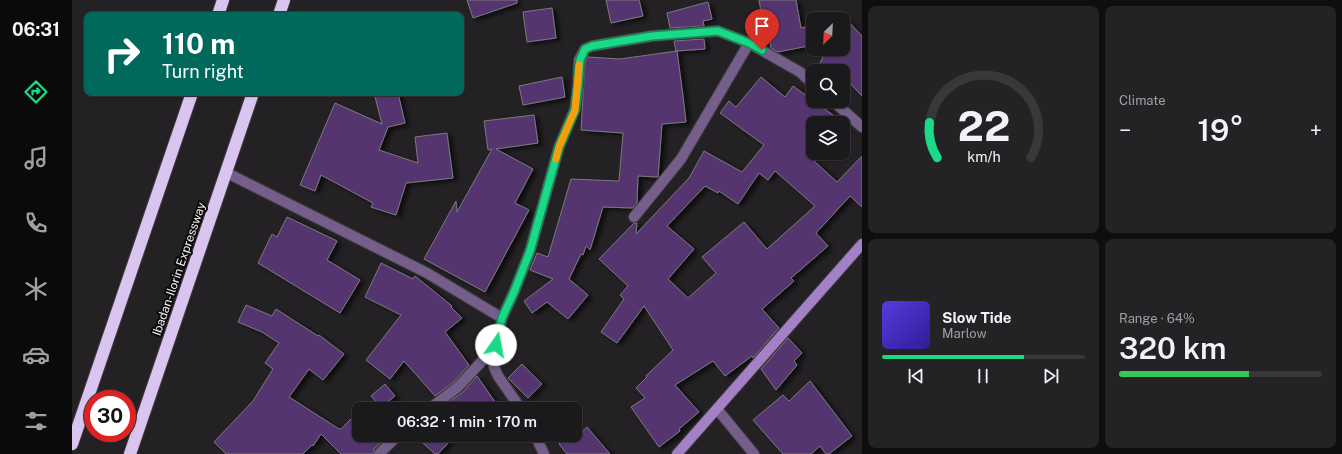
<!DOCTYPE html>
<html lang="en">
<head>
<meta charset="utf-8">
<style>
	body { margin:0; font-family:"Public Sans",sans-serif; background:#232224; color:#f1f3f6; height:100vh; display:flex; flex-direction:column; font-size:15px; white-space:nowrap }
	* { box-sizing:border-box; margin:0 }
	p { font-size:13px; color:#9fa0a3 }
	.icon { flex:none; width:22px; height:22px; fill:none; stroke:currentColor; stroke-width:2; stroke-linecap:round; stroke-linejoin:round }
	.map { position:relative; flex:1; overflow:hidden }
	.sheet { display:flex; flex-direction:column; gap:6px; padding:6px; background:#0e0e0f; width:480px }
	.sheet>* { flex:none }
	.guide { position:absolute; left:12px; top:12px; width:380px; height:84px; border-radius:8px; box-shadow:0 1px 3px #0004,0 0 0 1px #38383a; background:#00695c; color:#fff; overflow:hidden }
	.needle { width:26px; rotate:204deg }
	.tools { position:absolute; left:734px; top:12px; display:grid; gap:8px }
	.tools a { display:grid; place-items:center; width:44px; height:44px; border-radius:8px; background:#1a191b; box-shadow:0 1px 3px #0004,0 0 0 1px #38383a; font-size:20px }
	.speed { position:absolute; left:12px; top:390px; display:flex; gap:8px; font-size:20px; font-weight:700; text-align:center }
	.speed>* { display:grid; place-content:center; width:52px; height:52px; border-radius:50%; background:#1a191b; box-shadow:0 1px 3px #0004,0 0 0 1px #38383a; line-height:1 }
	.speed .limit { border:6px solid #d22; background:#fff; color:#111 }
	.pin { position:absolute; display:grid; place-items:center; width:34px; height:34px; color:#fff; margin:-41px -17px; border-radius:50% 50% 50% 0; rotate:-45deg; box-shadow:0 0 4px #0007 }
	.pin .icon { rotate:45deg }
	.me { position:absolute; width:44px; margin:-22px; rotate:12deg; stroke-linejoin:round; filter:drop-shadow(0 0 3px #0008) }
	.turn { display:flex; align-items:center; gap:14px; height:84px; padding:0 12px; font-size:18px }
	.turn .icon { width:52px; height:52px; stroke-width:2.5 }
	.turn b { display:block; font-size:28px; line-height:34px }
	.big { font-size:30px; font-weight:600; line-height:1.1 }
	.sheet .tile { flex:1; display:flex; flex-direction:column; justify-content:center; gap:6px; min-width:0; padding:0 14px; border-radius:8px; background:#232224 }
	.sheet .dial { align-items:center; gap:0 }
	.dial svg { height:104px; overflow:visible; fill:none; stroke:#38383a; stroke-width:7; stroke-linecap:round; text-anchor:middle }
	.dial text { fill:#f1f3f6; stroke:none }
	.song { display:flex; align-items:center; gap:12px }
	.cover { width:48px; height:48px; border-radius:6px; background:linear-gradient(135deg,hsl(250 70% 55%),hsl(250 70% 35%)) }
	.played { height:4px; border-radius:2px; background:linear-gradient(90deg,#1cd988 70%,#38383a 70%) }
	.keys { display:flex; justify-content:space-around; direction:ltr }
	.heat { display:flex; justify-content:space-between; align-items:center; font-size:22px; direction:ltr }
	.charge { height:6px; border-radius:3px; background:linear-gradient(90deg,#34c759 64%,#38383a 0) }
	.sheet .tiles { flex:1; display:grid; gap:6px; grid-template-columns:repeat(2,1fr) }
	.trip { position:absolute; left:280px; top:402px; width:230px; height:40px; border-radius:8px; background:#1a191b; box-shadow:0 1px 3px #0004,0 0 0 1px #38383a; font-weight:600; line-height:40px; text-align:center }
	main { display:flex; flex:1; min-height:0 }
	.dock { display:flex; flex-direction:column; width:72px; justify-content:space-around; align-items:center; background:#0a0a0b; color:#9fa0a3 }
	.dock .icon { width:28px; height:28px }
	.dock .on { color:#1cd988 }
	.dock b { font-size:18px; color:#f1f3f6 }
	.map>svg:first-child { display:block }
	.building { fill:#54356f; stroke:#7b797d; fill-rule:evenodd; filter:url(#shadow) }
	.lines { fill:none; stroke-linecap:round; stroke-linejoin:round }
	.street-casing { stroke:#403e41; stroke-width:12 }
	.secondary-casing { stroke:#403e41; stroke-width:12 }
	.highway-casing { stroke:#403e41; stroke-width:14 }
	.street { stroke:#755e8a; stroke-width:10 }
	.secondary { stroke:#a480c6; stroke-width:10 }
	.highway { stroke:#dac5f0; stroke-width:12 }
	.route-casing { stroke:#128d58; stroke-width:10 }
	.route { stroke:#1cd988; stroke-width:7 }
	.slow { stroke:#f59e0b; stroke-width:7 }
	.labels { text-anchor:middle; stroke-width:4; stroke-linejoin:round; paint-order:stroke }
	.street-label { font-size:12px; fill:#f0f0f1; stroke:#0c0b0c }
</style>
</head>
<body>
<main>
<nav class="dock">
<b>06:31</b>
<svg class="icon on" aria-label="directions" viewBox="0 0 24 24"><path d="M12 3l9 9-9 9-9-9zM9 14v-3h6M13 9l2 2-2 2"/></svg>
<svg class="icon" aria-label="music" viewBox="0 0 24 24"><path d="M9 18V5l10-2v13"/><circle cx="6" cy="18" r="3"/><circle cx="16" cy="16" r="3"/></svg>
<svg class="icon" aria-label="phone" viewBox="0 0 24 24"><path d="M5 4h4l2 5-3 2q2 4 5 5l2-3 5 2v4C11 20 4 13 5 4z"/></svg>
<svg class="icon" aria-label="climate" viewBox="0 0 24 24"><path d="M12 3v18M4 7l16 10M4 17L20 7"/></svg>
<svg class="icon" aria-label="car" viewBox="0 0 24 24"><path d="M5 17H2v-5l4-1 3-4h7l3 4 3 1v5h-3M9 17h6M6 11h13"/><circle cx="7" cy="17" r="2"/><circle cx="17" cy="17" r="2"/></svg>
<svg class="icon" aria-label="filters" viewBox="0 0 24 24"><path d="M4 7h16M4 17h16"/><circle cx="9" cy="7" r="2"/><circle cx="15" cy="17" r="2"/></svg>
</nav>
<div class="map">
<svg width="790" height="454" viewBox="0 0 790 454">
	<defs>
		<filter id="shadow"><feDropShadow dx="4.5" dy="2.5" stdDeviation="2" flood-color="#0009"/></filter>
	</defs>
	<rect width="100%" height="100%" fill="#232124"/>
	<g class="building">
		<path d="M395 0H445V3L401 18Z"/>
		<path d="M534 0H567L571 16 539 23Z"/>
		<path d="M687 0H724L729 28 741 25V45L706 52 699 48 695 27 692 28Z"/>
		<path d="M636 2 640 19 631 21 632 26 598 28 595 13Z"/>
		<path d="M480 8 484 38 455 42 451 12Z"/>
		<path d="M771 16 790 36V96L771 76V71H744L755 49H771Z"/>
		<path d="M632 39 633 49 604 51 602 41Z"/>
		<path d="M605 51 611 96 614 122 590 124 586 177 566 176 565 203 561 208 531 207 518 250 514 246 511 255 509 254 497 279 516 295 496 319 475 302 460 313 452 301 481 279 458 270 465 253 476 257 499 179 547 181 551 133 509 130 513 62 516 57 548 59Z"/>
		<path d="M490 77 493 97 451 105 447 86Z"/>
		<path d="M689 77 713 97 721 86 772 123H741V160L765 182 790 156V207L778 196 744 233 756 246 719 278 722 281 690 309 707 328 681 358 680 356 653 376 641 361 603 385 627 412 607 429 608 431 587 447 559 407 573 398 564 388 575 377 574 376 601 350 572 306 545 343 529 332 552 299 548 295 556 286 527 259 562 223H565L564 234 617 178 632 151 670 172 692 145 648 113 657 101 664 107ZM703 171 743 206 695 249 672 222 630 257 644 273 616 298 596 279 622 249 595 226 633 186 646 193 647 191 666 204 687 173 696 180Z"/>
		<path d="M302 93H326L333 123 316 127 307 150 346 163 343 137 375 133 381 178 334 183 324 215 299 207 301 203 249 175 243 191 228 185 263 103 310 124Z"/>
		<path d="M462 115 466 143 424 149 461 169 443 203 457 210 413 292 352 259 384 201 385 212 420 149 416 150 412 121Z"/>
		<path d="M215 217 265 241 255 260 288 280 268 313 186 263 200 234 205 237Z"/>
		<path d="M309 263 341 279 343 276 380 306 379 307 390 318 373 332 397 365 382 382 363 396 332 361 318 379 294 360 329 315 293 297Z"/>
		<path d="M174 305 200 316 204 309 246 336 247 335 272 354 251 380 237 369 217 397 267 429H269L287 411V435H317L302 449 301 454H269L249 434 241 446 240 445 231 454H154L142 442 181 401 201 369 193 363 207 343 190 332 166 322Z"/>
		<path d="M716 338 730 353 722 361 725 365 704 390 689 369Z"/>
		<path d="M450 364 470 384 456 398 436 378Z"/>
		<path d="M405 376 428 409H374L371 406 391 392Z"/>
		<path d="M738 381 780 436 757 454H754L748 446 739 454H711L681 420 711 395 717 401Z"/>
		<path d="M313 384 323 396 309 407 299 396Z"/>
		<path d="M296 402 304 409H289Z"/>
		<path d="M515 427 538 454H495L487 444 498 435 503 434 505 436Z"/>
		<path d="M342 435H369L377 442 366 454H363Z"/>
	</g>
	<g class="lines">
		<defs>
			<g id="street">
				<path d="M761 101 790 127"/>
				<path d="M155 173 355 273 430 318"/>
				<path d="M562 217 609 159 677 43"/>
				<path d="M357 409 386 387 423 347"/>
				<path d="M449 409 426 376 422 367 421 358 430 318 442 292 458 251 487 147 503 109 506 86 507 60 513 49 520 46 580 36 646 31 677 43 728 72 741 84"/>
				<path d="M645 409 682 454"/>
				<path d="M463 435 472 454"/>
				<path d="M307 454 326 435"/>
			</g>
			<path id="secondary" d="M605 454 790 244"/>
			<g id="highway">
				<path d="M146 15 151 0"/>
				<path d="M207 15 212 0"/>
				<path d="M0 444 120 93"/>
				<path d="M58 454 181 93"/>
			</g>
		</defs>
		<use href="#street" class="street-casing"/>
		<use href="#secondary" class="secondary-casing"/>
		<use href="#highway" class="highway-casing"/>
		<use href="#street" class="street"/>
		<use href="#secondary" class="secondary"/>
		<use href="#highway" class="highway"/>
	</g>
	<g class="lines">
		<defs>
			<path id="route" d="M424 345 430 318 442 292 458 251 487 147 503 110 506 86 508 60 513 49 520 46 580 36 646 31 677 43 690 50"/>
		</defs>
		<use href="#route" class="route-casing"/>
		<use href="#route" class="route"/>
		<path class="slow" d="M484 159 487 147 503 110 507 65"/>
	</g>
	<g class="labels">
		<g class="street-label">
			<text transform="translate(107 269) rotate(-71)" y="4">Ibadan-Ilorin Expressway</text>
		</g>
	</g>
</svg>
<div class="tools">
<a><svg class="needle" viewBox="-14 -14 28 28"><path d="M0-13l5 13h-10z" fill="#e53935"/><path d="M0 13l5-13h-10z" fill="#9fa0a3"/></svg></a>
<a><svg class="icon" aria-label="search" viewBox="0 0 24 24"><circle cx="10" cy="10" r="6"/><path d="M15 15l6 6"/></svg></a>
<a><svg class="icon" aria-label="layers" viewBox="0 0 24 24"><path d="M12 4l9 5-9 5-9-5zM3 14l9 5 9-5"/></svg></a>
</div>
<div class="speed"><div class="limit">30</div></div>
<div class="pin" style="left:690px;top:50px;background:#d93025"><svg class="icon" aria-label="arrive" viewBox="0 0 24 24"><path d="M6 21V4h12l-3 4 3 4H6"/></svg></div>
<svg class="me" style="left:424px;top:345px" viewBox="-20 -20 40 40"><circle r="19" fill="#fff"/><path d="M0-13L10 11 0 6-10 11z" fill="#1cd988"/></svg>
<div class="trip">06:32 · 1 min · 170 m</div>
<div class="guide">
<div class="turn"><svg class="icon" aria-label="right" viewBox="0 0 24 24"><path d="M7 20v-9h11M14 6l5 5-5 5"/></svg><div><b>110 m</b>Turn right</div></div>
</div>
</div>
<section class="sheet">
<div class="tiles">
<div class="tile dial"><svg viewBox="0 0 100 80">
<path d="M14 69A42 42 0 1 1 86 69"/>
<path d="M14 69A42 42 0 0 1 8 42" stroke="#1cd988"/>
<text x="50" y="56" font-size="32" font-weight="700">22</text>
<text x="50" y="72" font-size="11">km/h</text>
</svg></div>
<div class="tile"><p>Climate</p>
<div class="heat"><a>−</a><b class="big">19°</b><a>+</a></div>
</div>
<div class="tile">
<div class="song"><i class="cover"></i><div><b>Slow Tide</b><p>Marlow</p></div></div>
<div class="played"></div>
<div class="keys"><svg class="icon" aria-label="previous" viewBox="0 0 24 24"><path d="M18 5L8 12l10 7zM5 5v14"/></svg><svg class="icon" aria-label="pause" viewBox="0 0 24 24"><path d="M8 5v14M16 5v14"/></svg><svg class="icon" aria-label="next" viewBox="0 0 24 24"><path d="M6 5l10 7-10 7zM19 5v14"/></svg></div>
</div>
<div class="tile"><p>Range · 64%</p><b class="big">320 km</b><div class="charge"></div></div>
</div>
</section>
</main>
</body>
</html>
